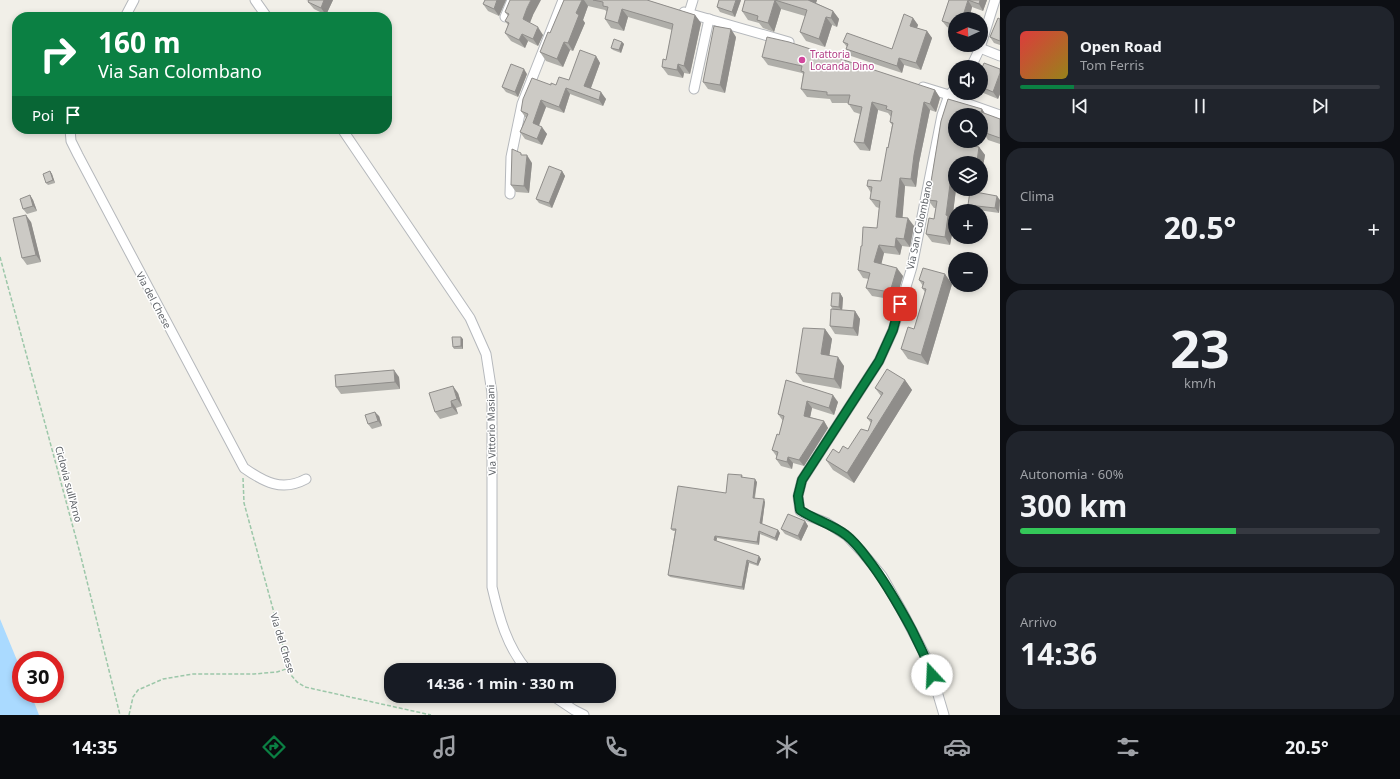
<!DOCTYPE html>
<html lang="it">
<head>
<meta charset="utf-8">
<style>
	body { margin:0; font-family:"Noto Sans",sans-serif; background:#20242c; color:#f1f3f6; height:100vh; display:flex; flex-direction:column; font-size:15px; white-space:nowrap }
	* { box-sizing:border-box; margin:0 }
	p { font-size:13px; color:#9ea1a6 }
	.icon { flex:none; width:22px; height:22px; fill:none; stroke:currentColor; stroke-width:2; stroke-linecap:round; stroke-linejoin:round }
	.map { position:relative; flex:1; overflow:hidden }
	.drawer { display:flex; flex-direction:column; gap:6px; padding:6px; background:#0d0f14; width:400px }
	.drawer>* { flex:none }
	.hud { position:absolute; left:12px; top:12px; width:380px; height:122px; border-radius:16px; box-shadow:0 2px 6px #0003; background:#0b8043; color:#fff; overflow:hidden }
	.needle { width:26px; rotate:267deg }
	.fabs { position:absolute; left:948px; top:12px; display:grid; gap:8px }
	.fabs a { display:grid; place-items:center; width:40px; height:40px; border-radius:50%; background:#171b24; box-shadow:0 2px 6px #0003; font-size:20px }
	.speed { position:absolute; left:12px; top:651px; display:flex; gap:8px; font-size:20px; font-weight:700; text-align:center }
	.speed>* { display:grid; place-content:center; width:52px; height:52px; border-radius:50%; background:#171b24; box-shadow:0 2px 6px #0003; line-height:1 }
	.speed .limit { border:6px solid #d22; background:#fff; color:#111 }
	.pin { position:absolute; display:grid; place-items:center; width:34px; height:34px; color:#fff; margin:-17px; border-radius:8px; box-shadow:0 2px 6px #0006 }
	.me { position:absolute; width:44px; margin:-22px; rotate:340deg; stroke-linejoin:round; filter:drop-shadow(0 0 3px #0008) }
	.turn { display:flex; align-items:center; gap:14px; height:84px; padding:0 20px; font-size:18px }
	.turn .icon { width:52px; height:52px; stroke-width:2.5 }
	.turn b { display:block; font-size:28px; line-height:34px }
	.then { display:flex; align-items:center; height:38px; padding:0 20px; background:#0003; gap:8px; font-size:15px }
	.big { font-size:30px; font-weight:700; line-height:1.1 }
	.drawer .widget { flex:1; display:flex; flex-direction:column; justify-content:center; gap:6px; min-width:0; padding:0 14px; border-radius:16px; background:#20242c }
	.drawer .dial { align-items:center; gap:0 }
	.dial b { font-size:52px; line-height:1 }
	.song { display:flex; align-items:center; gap:12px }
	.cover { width:48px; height:48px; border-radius:6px; background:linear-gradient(135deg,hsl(0 70% 55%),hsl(50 70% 35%)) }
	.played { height:4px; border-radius:2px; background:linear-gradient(90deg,#0b8043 15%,#363941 15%) }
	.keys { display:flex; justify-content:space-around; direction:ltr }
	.heat { display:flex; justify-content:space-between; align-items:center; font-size:22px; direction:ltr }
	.charge { height:6px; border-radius:3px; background:linear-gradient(90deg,#34c759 60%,#363941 0) }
	.trip { position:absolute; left:384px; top:663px; width:232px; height:40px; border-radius:16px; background:#171b24; box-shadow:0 2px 6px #0003; font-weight:700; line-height:40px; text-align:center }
	.menu { display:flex; height:64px; justify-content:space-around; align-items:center; background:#090b0e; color:#9ea1a6 }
	.menu .icon { width:28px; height:28px }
	.menu .on { color:#0b8043 }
	.menu b { font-size:18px; color:#f1f3f6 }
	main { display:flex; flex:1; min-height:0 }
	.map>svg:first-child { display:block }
	.water { fill:#aadaff }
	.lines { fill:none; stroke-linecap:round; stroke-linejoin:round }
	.minor-casing { stroke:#b5b8bc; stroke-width:11 }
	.path { stroke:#9cc7a9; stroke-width:1.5; stroke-dasharray:4 2; stroke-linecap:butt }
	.minor { stroke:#fff; stroke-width:9 }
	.wall { fill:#afaea9 }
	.shaded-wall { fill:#8f8d8a }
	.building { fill:#cccac5; stroke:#8f8d8a }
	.route-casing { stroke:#07532c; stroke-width:10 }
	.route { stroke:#0b8043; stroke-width:7 }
	.hotel-dot { fill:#d1479c; stroke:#fff; stroke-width:1.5 }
	.labels { text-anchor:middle; stroke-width:3; stroke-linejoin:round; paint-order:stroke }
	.hotel-label { font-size:10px; fill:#b23c85; stroke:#fff; text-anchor:start }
	.street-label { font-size:10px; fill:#5f6368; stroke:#fff }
</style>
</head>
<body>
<main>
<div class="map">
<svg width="1000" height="715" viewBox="0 0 1000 715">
	<rect width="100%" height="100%" fill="#f1efe8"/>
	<path class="water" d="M0 619 21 670V694H31L39 715H0Z"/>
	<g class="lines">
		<defs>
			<g id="minor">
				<path d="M255 0 267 17"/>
				<path d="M684 12 789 42"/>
				<path d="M689 13 693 0"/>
				<path d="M125 17 134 0"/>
				<path d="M505 17 512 0"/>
				<path d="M980 48 1000 56"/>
				<path d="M971 67 980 48 995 0"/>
				<path d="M923 87 949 95 960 101 1000 115"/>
				<path d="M694 89 709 19"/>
				<path d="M70 129 71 141 78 155 244 468C264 482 282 492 306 479"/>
				<path d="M342 129 470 318 486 354 492 393V587C499 617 507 647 527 670"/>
				<path d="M510 194 511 157 522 104 563 0"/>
				<path d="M553 696 574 710 584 715"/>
				<path d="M944 715 928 661 903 613 882 576 862 552 847 536 827 523 809 516 800 511 798 496 802 480 879 361 893 330 912 267 942 115 949 95 955 89"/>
			</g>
		</defs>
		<use href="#minor" class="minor-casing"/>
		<g class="path">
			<path d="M0 257 80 553 120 715"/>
			<path d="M243 478 244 503 291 675 297 682 305 687 431 715"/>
			<path d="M129 715 133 697 138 690 163 679 193 674H254L277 672 289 668"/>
		</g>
		<use href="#minor" class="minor"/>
	</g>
	<g class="wall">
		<path d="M306 0H333L326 15 314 9 308 2 309 1Z"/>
		<path d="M485 0H506L499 16 488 11 483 4Z"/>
		<path d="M564 0H647L695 15 701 23 690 74 684 73 683 78 668 75 662 67 666 60 672 30 628 17 624 31 611 28 605 19 607 12 605 10 588 6 583 20 585 23 573 51 570 50 563 67 546 61 540 52 550 33Z"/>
		<path d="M719 0H741L735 17 720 12 717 7Z"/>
		<path d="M745 0H817L816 3 833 11 839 19 837 27 832 25 825 47 806 41 800 32 805 16 781 9 774 32 763 28 759 23 748 20 742 11Z"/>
		<path d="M949 0H987L983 11 972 7 969 19H955V30L947 27 942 21Z"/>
		<path d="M505 12 533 15 530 23 543 35 538 46 528 41 525 48 511 41 505 33 508 25 505 21 508 16Z"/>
		<path d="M913 18 918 25 917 28 927 31 932 38 921 70 904 65 902 73 851 56 846 49 847 47 843 42 892 49Z"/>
		<path d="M1000 19V45L994 43 990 37Z"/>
		<path d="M736 37 725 93 708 89 703 82Z"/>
		<path d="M622 42 624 44 621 53 613 50 611 48Z"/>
		<path d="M596 56 600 63 591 88 606 99 603 106 570 94 564 113 546 107 539 126 547 134 542 145 525 139 520 132 526 118 521 111 551 85H556L569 80Z"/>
		<path d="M762 57 935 90 940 98 936 112 930 110 919 163 916 187 905 186 902 218 914 226 910 247 902 246 900 255 884 253 881 264 903 276 896 300 872 296 866 288 869 279 863 278 858 270 862 246 877 228 879 208 876 207 870 199 871 193 867 186 881 181 888 148 892 125 890 122 891 117 888 113 878 110 870 151 860 150 854 142 860 114 854 112 848 103H832L830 99 807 97 801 89 803 74 802 73 768 65Z"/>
		<path d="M1000 69V94L998 99 981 92V70Z"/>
		<path d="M527 74 518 97 506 92 502 87Z"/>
		<path d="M948 99 982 109 985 114 1000 119V144L988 140 983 132H981V115H955V141H962V144L979 147 985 155 983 166 985 169 983 181H981V163H955V189H956L952 221 954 224 950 245 932 242 926 234 929 218 934 219 936 208H934L928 200 941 121Z"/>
		<path d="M532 163 529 193 516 192 511 185Z"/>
		<path d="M50 171 52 174 55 183 48 185 46 183Z"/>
		<path d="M562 171 565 176 552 208 539 203 536 199Z"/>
		<path d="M30 195 33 200 37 211 27 214 23 209Z"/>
		<path d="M1000 200 999 213 971 209 968 205Z"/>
		<path d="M31 222 41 262 27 265 22 258Z"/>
		<path d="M919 280 952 284 928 365 908 359 901 349 914 329 925 292 922 288 923 286Z"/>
		<path d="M840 293 843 298 842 310 855 311 860 319 858 336 835 334 830 326 833 310 831 306Z"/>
		<path d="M825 329 832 339 829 356 844 366 841 389 803 382 796 373Z"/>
		<path d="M463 339V349H454L453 347Z"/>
		<path d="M399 377 400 389 341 394 336 387Z"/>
		<path d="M786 380 838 402 834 415 812 408 810 417 824 421 828 428 804 466 793 463 792 469 781 466 776 459 777 457 772 450 779 435 783 421 778 414Z"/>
		<path d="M905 380 912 390 854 483 833 470 826 460 839 453 848 449 868 431 871 423 867 418 881 396 875 388Z"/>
		<path d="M458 393 462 406 456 408 458 414 440 419 435 412Z"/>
		<path d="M379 416 382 426 372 429 368 424Z"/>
		<path d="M742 475 743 478 757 482 755 498 765 502 762 524 778 530 780 533 777 541 760 534 759 545 717 538 716 541 759 556 761 559 758 566 749 563 744 590 670 577 668 575 675 531H673L671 529 726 493Z"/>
		<path d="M805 521 808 526 801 541 785 534 781 529Z"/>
	</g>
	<g class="shaded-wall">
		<path d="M324 0H333L326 15 321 8Z"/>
		<path d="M497 0H506L499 16 494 9Z"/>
		<path d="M531 0H541L533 15 528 27 523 19 527 8Z"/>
		<path d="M582 0H584L588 6 583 20 585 23 573 51 568 43 576 13Z"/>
		<path d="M736 0H741L735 17 732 12Z"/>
		<path d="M775 0 781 9 774 32 768 23Z"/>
		<path d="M808 0H817L814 9Z"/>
		<path d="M968 0 972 7 969 19H962Z"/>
		<path d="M980 0H987L983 11 979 4Z"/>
		<path d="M622 9 628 17 624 31 618 23Z"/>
		<path d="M833 11 839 19 837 27 831 18Z"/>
		<path d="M695 15 701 23 690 74 684 66Z"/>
		<path d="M826 17 832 25 825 47 819 39Z"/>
		<path d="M913 18 918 25 915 33 910 26Z"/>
		<path d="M538 27 543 35 538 46 533 39Z"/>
		<path d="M731 29 736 37 725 93 720 85Z"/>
		<path d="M927 31 932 38 921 70 916 63Z"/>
		<path d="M522 34 528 41 525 48 519 40Z"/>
		<path d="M564 42 570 50 563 67 557 59Z"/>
		<path d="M622 42 624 44 621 53 619 50Z"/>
		<path d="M596 56 600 63 589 93 584 86Z"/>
		<path d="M899 58 904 65 902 73 897 66Z"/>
		<path d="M678 64 684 73 683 78 677 70Z"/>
		<path d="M524 69 527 74 518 97 515 92Z"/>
		<path d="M1000 73V94L998 99 993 92Z"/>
		<path d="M566 88 570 94 564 113 559 107Z"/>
		<path d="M935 90 940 98 936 112 930 104Z"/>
		<path d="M601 92 606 99 603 106 599 100Z"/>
		<path d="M541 100 546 107 537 130 533 123Z"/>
		<path d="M872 102 878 110 870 151 864 143Z"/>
		<path d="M924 102 930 110 919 163 916 187 911 179 914 155Z"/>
		<path d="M982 109 987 117 981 112Z"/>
		<path d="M542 127 547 134 542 145 537 139Z"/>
		<path d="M955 141H962L961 151 955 143Z"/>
		<path d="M979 147 985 155 983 166 985 169 983 181 981 178V163H979L977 161Z"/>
		<path d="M527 155 532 163 529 193 524 186Z"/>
		<path d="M952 169 955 173V189H956L952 221 954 224 950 245 945 237 946 215Z"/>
		<path d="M50 171 52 174 55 183 53 180Z"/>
		<path d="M562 171 565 176 552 208 549 203Z"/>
		<path d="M900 178 905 186 902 225 896 217Z"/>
		<path d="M30 195 33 200 37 211 33 206Z"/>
		<path d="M997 196 1000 200 999 213 995 208Z"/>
		<path d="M26 215 31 222 41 262 36 255Z"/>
		<path d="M908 218 914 226 910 247 904 239Z"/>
		<path d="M896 238 902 246 900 255 895 247Z"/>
		<path d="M879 245 884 253 880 270 874 262Z"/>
		<path d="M897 268 903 276 896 300 890 292Z"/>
		<path d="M945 274 952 284 928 365 921 355Z"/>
		<path d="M840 293 843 298 842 312 839 307Z"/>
		<path d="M855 311 860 319 858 336 853 328Z"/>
		<path d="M825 329 832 339 828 364 821 354Z"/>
		<path d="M461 337 463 339V349L461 346Z"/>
		<path d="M838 357 844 366 841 389 834 379Z"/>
		<path d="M394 370 399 377 400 389 395 382Z"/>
		<path d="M905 380 912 390 854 483 847 473Z"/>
		<path d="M453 386 458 393 462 406 457 399Z"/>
		<path d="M833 395 838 402 834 415 829 408Z"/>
		<path d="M451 401 456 408 458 414 452 407Z"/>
		<path d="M807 401 812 408 809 423 804 416Z"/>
		<path d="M375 412 379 416 382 426 378 421Z"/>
		<path d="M824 421 828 428 804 466 799 460Z"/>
		<path d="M788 457 793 463 792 469 787 462Z"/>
		<path d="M755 479 757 482 754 500 753 498Z"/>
		<path d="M764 499 765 502 762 525 760 523Z"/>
		<path d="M805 521 808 526 801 541 798 536Z"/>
		<path d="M778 530 780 533 777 541 775 538Z"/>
		<path d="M759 531 760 534 759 545 757 542Z"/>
		<path d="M715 536 717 538 716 543 714 540Z"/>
		<path d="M759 556 761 559 758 566 757 564Z"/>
		<path d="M747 560 749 563 744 590 742 587Z"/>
	</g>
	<g class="building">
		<path d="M309 0H324L321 8 308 2Z"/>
		<path d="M485 0H497L494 9 483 4Z"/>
		<path d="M510 0H531L527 8 523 19 538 27 533 39 522 34 519 40 505 33 509 23 505 21 509 14 505 12Z"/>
		<path d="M564 0H582L576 13 579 15 568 43 564 42 557 59 540 52 548 32 550 33Z"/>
		<path d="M593 0H647L695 15 684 66 678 64 677 70 662 67 663 59 666 60 673 24 622 9 618 23 605 19 608 7 603 6V2Z"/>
		<path d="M719 0H736L732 12 717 7Z"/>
		<path d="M745 0H808L833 11 831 18 826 17 819 39 800 32 807 10 775 0 768 23 757 20 758 16 742 11Z"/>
		<path d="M949 0H980L979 4 968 0 962 19H955V25L942 21Z"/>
		<path d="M904 14 913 18 910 26 927 31 916 63 899 58 897 66 846 49 848 44 843 42 847 33 892 49Z"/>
		<path d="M998 18 1000 19V41L990 37Z"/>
		<path d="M714 26 731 29 720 85 703 82Z"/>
		<path d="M767 37 789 42 935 90 930 104 924 102 914 155 911 179 900 178 896 217 908 218 904 239 896 238 895 247 879 245 874 262 897 268 890 292 866 288 870 273 858 270 861 246H862L863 227 877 228 880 201 870 199 872 187 867 186 868 180 881 181 887 147 888 148 893 123 890 122 892 111 886 109 887 106 872 102 864 143 854 142 862 107 848 104 850 95H827V92L801 89 804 72 801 71 802 66 762 57Z"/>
		<path d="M614 39 622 42 619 50 611 48Z"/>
		<path d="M580 50 596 56 584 86 601 92 599 100 566 88 559 107 541 100 533 123 542 127 537 139 520 132 528 114 521 111 523 99 532 78 551 85V83L556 85 559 77 569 80Z"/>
		<path d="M984 63 1000 69V73L993 92 981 87V70Z"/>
		<path d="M511 64 524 69 515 92 502 87Z"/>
		<path d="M948 99 982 109 981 112 1000 119V138L983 132 985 126 981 125V115H955V143L979 147 977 161H979V163H955V170L952 169 946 215 948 216 945 237 926 234 929 218 934 219 937 201 928 200 941 121Z"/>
		<path d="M512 149 521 153V155H527L524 186 511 185Z"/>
		<path d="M549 166 562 171 549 203 536 199Z"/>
		<path d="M50 171 53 180 46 183 43 174Z"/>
		<path d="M970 191 997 196 995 208 968 205Z"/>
		<path d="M30 195 33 206 23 209 20 199Z"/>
		<path d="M26 215 36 255 22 258 13 218Z"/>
		<path d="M923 268 945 274 921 355 901 349 908 327 914 329 926 289 922 288 924 282 919 280Z"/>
		<path d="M832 293H840L839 307 831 306Z"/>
		<path d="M831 309 855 311 853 328 830 326Z"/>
		<path d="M803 328 825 329 821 354 838 357 834 379 796 373Z"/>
		<path d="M452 337H461V346L453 347Z"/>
		<path d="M887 369 905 380 847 473 826 460 833 449 839 453 843 446 848 449 861 429 868 431 872 420 867 418 883 393 875 388Z"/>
		<path d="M394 370 395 382 336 387 335 375Z"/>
		<path d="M786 380 833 395 829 408 807 401 804 416 824 421 799 460 788 457 787 462 776 459 778 452 772 450 777 434 779 435 784 416 778 414Z"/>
		<path d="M453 386 457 399 451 401 452 407 435 412 429 393Z"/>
		<path d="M375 412 378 421 368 424 365 415Z"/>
		<path d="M728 474 742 475 741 477 755 479 753 498 764 499 760 523 778 530 775 538 759 531 757 542 715 536 714 540 759 556 757 564 747 560 742 587 668 575 676 529H671L678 486 726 493Z"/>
		<path d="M788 514 805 521 798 536 781 529Z"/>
	</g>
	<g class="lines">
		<defs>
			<path id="route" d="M900 304 893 330 879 361 802 480 798 496 800 510C815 520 832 524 846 535 854 541 861 550 867 558 885 581 898 604 912 630 919 645 927 659 932 675"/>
		</defs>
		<use href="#route" class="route-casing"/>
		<use href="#route" class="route"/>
	</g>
	<circle class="hotel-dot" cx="802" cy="60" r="4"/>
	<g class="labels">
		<g class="hotel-label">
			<text x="810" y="58">Trattoria<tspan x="810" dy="12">Locanda Dino</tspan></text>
		</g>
		<g class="street-label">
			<text transform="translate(919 225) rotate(-78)" y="4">Via San Colombano</text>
			<text transform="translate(154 300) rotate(62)" y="4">Via del Chese</text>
			<text transform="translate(491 430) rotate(-91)" y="4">Via Vittorio Masiani</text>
			<text transform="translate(69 484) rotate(75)" y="4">Ciclovia sull'Arno</text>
			<text transform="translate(283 643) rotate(73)" y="4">Via del Chese</text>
		</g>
	</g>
</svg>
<div class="fabs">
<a><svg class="needle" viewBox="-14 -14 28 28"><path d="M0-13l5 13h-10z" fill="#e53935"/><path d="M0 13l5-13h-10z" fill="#9ea1a6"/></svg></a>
<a><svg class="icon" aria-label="sound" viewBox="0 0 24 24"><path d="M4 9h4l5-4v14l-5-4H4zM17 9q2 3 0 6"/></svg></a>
<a><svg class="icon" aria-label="search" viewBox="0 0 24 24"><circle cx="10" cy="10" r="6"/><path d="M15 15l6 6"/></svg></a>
<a><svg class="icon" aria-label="layers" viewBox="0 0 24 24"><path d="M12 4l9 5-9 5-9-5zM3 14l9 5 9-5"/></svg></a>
<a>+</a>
<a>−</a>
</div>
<div class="speed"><div class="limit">30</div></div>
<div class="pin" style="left:900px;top:304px;background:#d93025"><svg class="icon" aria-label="arrive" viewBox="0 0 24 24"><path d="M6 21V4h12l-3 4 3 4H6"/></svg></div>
<svg class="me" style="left:932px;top:675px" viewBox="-20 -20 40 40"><circle r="19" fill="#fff"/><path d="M0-13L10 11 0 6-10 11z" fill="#0b8043"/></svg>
<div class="trip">14:36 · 1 min · 330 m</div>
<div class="hud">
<div class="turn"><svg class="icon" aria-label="right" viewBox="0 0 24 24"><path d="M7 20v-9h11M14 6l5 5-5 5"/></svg><div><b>160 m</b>Via San Colombano</div></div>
<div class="then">Poi<svg class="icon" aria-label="arrive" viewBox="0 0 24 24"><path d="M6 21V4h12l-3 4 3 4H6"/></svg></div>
</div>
</div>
<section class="drawer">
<div class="widget">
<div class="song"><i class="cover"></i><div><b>Open Road</b><p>Tom Ferris</p></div></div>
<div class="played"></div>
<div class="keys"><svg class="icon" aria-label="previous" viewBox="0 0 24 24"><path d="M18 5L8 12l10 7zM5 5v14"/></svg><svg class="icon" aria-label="pause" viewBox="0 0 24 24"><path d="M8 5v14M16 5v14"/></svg><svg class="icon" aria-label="next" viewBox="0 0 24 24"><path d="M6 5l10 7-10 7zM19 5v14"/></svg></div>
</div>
<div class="widget"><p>Clima</p>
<div class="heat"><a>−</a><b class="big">20.5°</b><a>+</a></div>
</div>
<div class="widget dial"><b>23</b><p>km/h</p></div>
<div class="widget"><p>Autonomia · 60%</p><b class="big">300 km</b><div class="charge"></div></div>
<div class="widget"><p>Arrivo</p><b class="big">14:36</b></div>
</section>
</main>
<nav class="menu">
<b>14:35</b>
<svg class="icon on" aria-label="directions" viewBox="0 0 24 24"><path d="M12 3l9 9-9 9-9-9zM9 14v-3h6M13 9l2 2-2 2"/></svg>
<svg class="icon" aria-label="music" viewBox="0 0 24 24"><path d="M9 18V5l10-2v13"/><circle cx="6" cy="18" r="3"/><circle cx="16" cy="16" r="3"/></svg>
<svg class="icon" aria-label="phone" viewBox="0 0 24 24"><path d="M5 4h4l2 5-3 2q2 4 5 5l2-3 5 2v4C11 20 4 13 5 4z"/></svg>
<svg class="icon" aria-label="climate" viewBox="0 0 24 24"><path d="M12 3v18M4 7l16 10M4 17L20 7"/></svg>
<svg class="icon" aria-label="car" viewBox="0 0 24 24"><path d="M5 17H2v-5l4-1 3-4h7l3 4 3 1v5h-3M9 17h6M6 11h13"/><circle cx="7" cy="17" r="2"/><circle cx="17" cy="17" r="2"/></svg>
<svg class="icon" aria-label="filters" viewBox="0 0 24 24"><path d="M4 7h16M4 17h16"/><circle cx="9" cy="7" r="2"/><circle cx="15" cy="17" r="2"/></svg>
<b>20.5°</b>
</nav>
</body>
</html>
